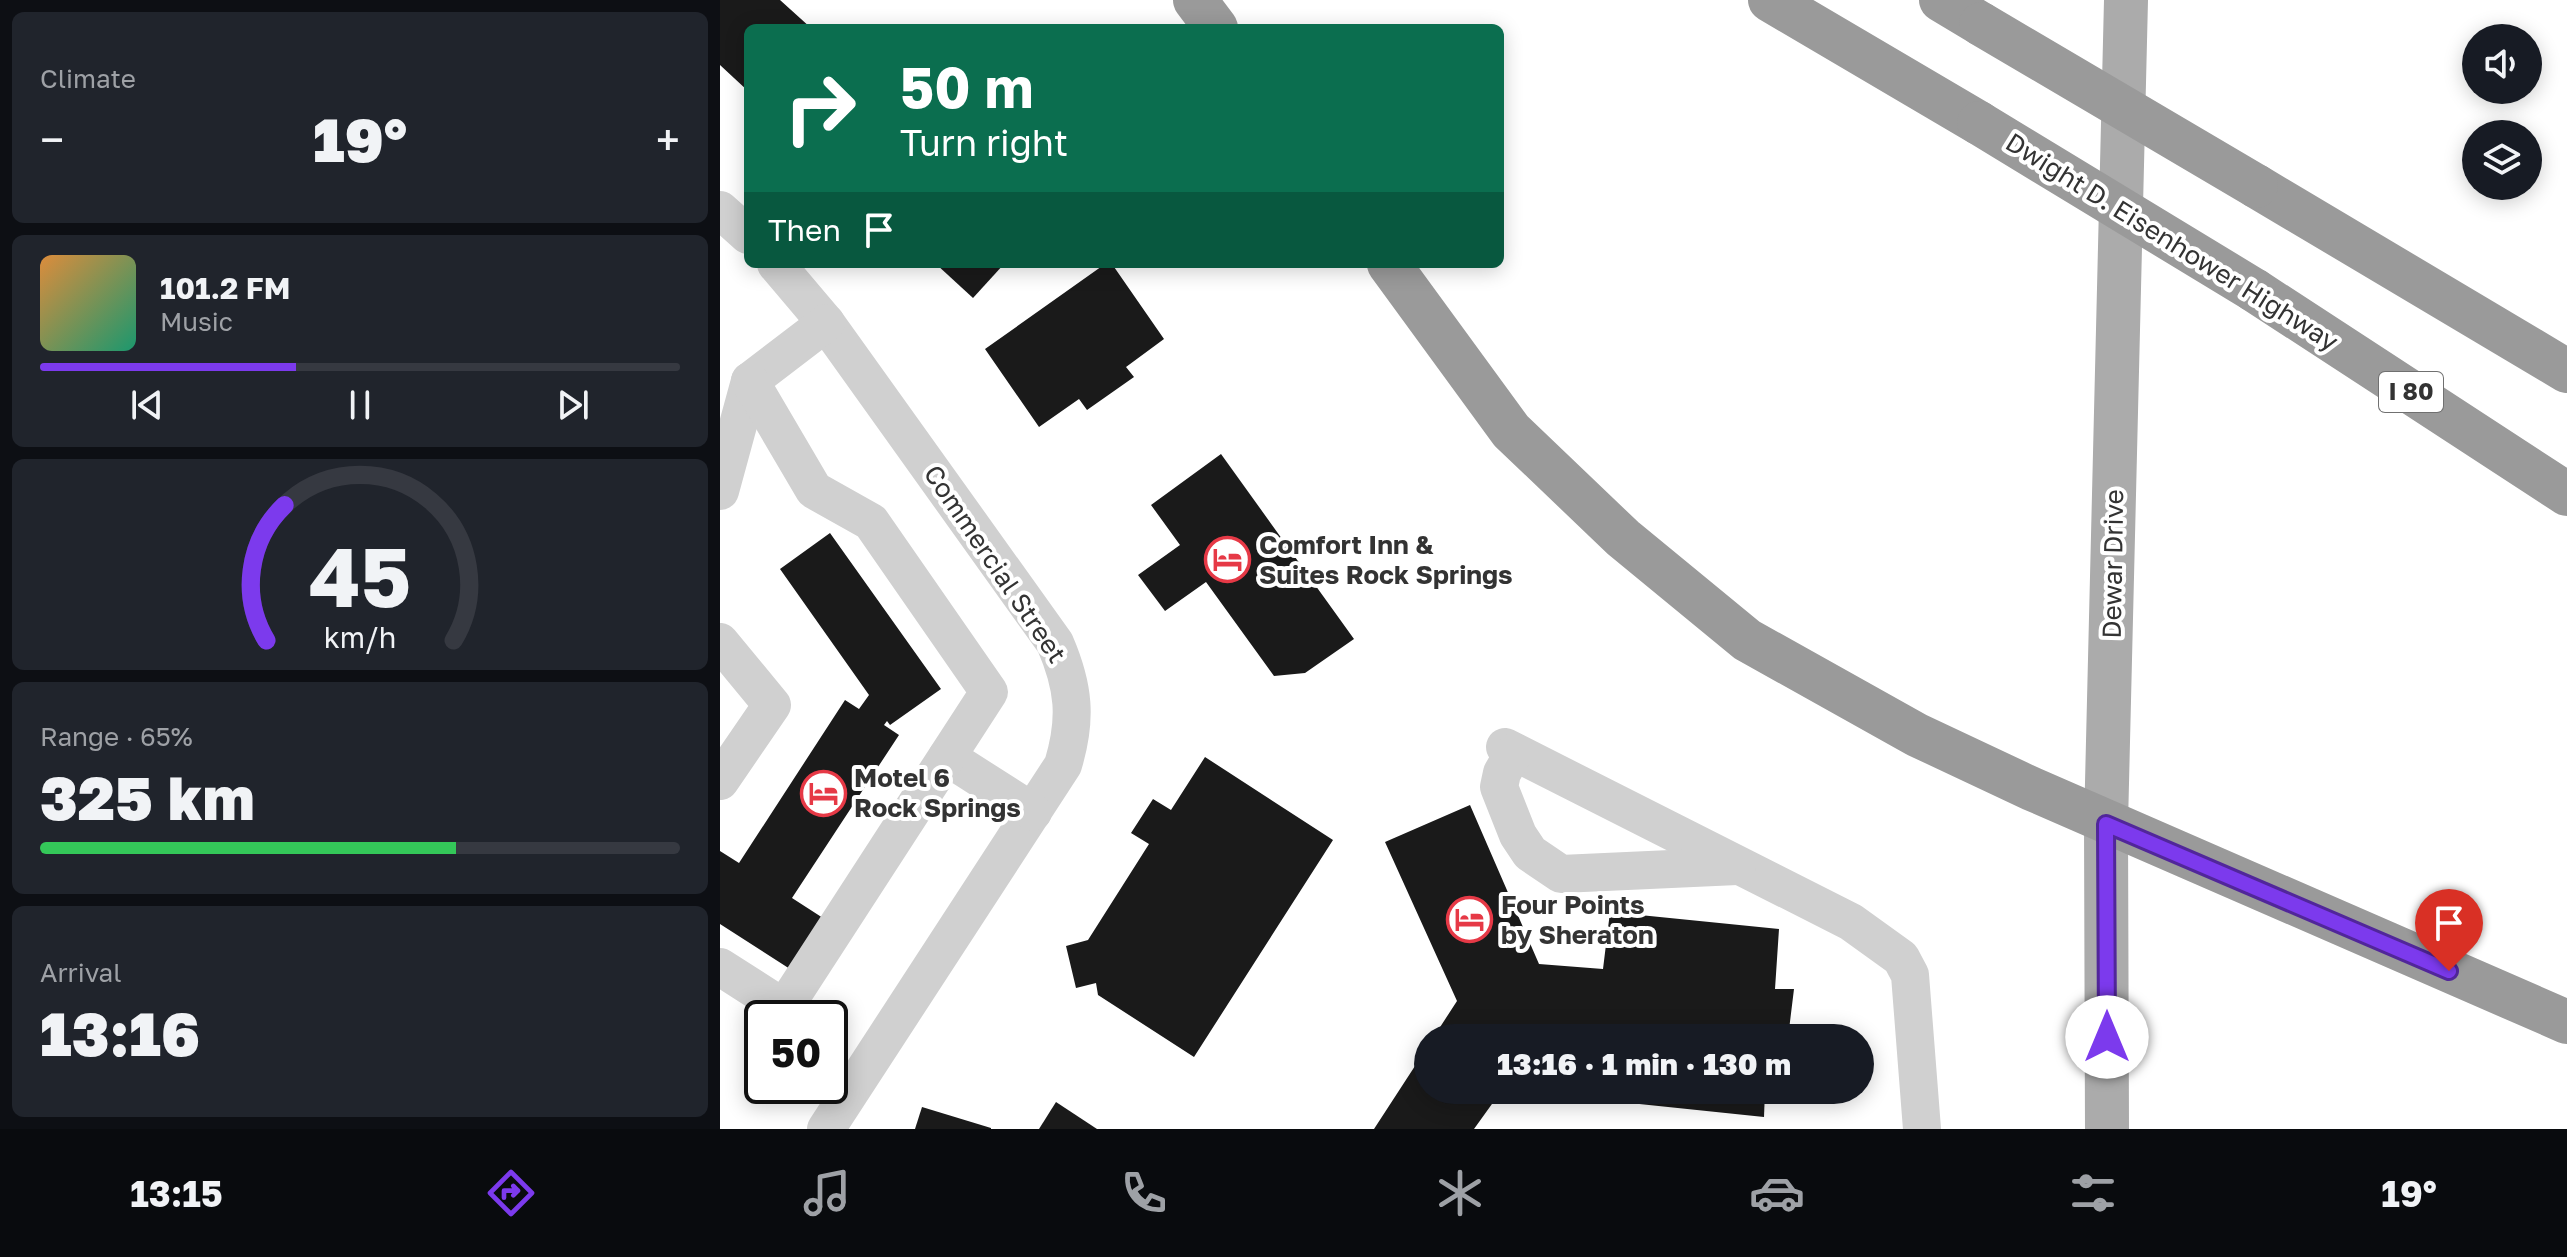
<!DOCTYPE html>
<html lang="en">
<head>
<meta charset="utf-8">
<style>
	body { margin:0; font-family:"Golos Text",sans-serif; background:#20242c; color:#f1f3f6; height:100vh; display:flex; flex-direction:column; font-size:30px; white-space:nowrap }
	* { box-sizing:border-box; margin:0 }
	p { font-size:26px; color:#9ea1a6 }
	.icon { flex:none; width:44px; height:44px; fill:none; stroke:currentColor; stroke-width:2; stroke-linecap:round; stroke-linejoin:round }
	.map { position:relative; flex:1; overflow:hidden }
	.panel { display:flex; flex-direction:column; gap:12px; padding:12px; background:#0d0f14; width:720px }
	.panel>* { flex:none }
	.banner { position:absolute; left:24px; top:24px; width:760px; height:244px; border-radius:12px; box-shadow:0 4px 20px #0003; background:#0b6e4f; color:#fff; overflow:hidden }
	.fabs { position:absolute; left:1742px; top:24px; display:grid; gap:16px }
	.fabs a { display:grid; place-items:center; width:80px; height:80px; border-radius:50%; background:#171b24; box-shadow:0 4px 20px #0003; font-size:40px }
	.speed { position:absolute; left:24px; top:1000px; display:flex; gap:16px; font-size:40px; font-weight:700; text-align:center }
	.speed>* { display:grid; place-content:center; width:104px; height:104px; border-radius:50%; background:#171b24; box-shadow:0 4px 20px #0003; line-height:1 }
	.speed .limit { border:4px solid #111; border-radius:12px; background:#fff; color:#111 }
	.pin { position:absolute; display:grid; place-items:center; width:68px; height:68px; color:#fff; margin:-82px -34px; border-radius:50% 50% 50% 0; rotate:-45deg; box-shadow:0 0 8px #0007 }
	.pin .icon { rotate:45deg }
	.me { position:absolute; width:88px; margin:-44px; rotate:0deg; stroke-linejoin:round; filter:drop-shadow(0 0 6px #0008) }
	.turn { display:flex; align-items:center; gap:28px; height:168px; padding:0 24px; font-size:36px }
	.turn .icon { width:104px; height:104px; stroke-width:2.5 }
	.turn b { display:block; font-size:56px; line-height:68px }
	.then { display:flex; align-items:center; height:76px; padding:0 24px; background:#0003; gap:16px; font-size:30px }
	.big { font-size:60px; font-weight:800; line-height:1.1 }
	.panel .widget { flex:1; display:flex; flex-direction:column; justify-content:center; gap:12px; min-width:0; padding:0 28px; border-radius:12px; background:#20242c }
	.panel .dial { align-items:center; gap:0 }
	.dial svg { height:208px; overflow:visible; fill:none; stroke:#363941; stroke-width:7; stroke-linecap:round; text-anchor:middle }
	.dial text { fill:#f1f3f6; stroke:none }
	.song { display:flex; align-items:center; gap:24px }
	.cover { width:96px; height:96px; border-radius:12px; background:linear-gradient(135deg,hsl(30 70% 55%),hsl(160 70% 35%)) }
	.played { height:8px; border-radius:4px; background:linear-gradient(90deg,#7c3aed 40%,#363941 40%) }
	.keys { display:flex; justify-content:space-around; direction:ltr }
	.heat { display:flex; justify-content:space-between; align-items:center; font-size:44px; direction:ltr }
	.charge { height:12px; border-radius:6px; background:linear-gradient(90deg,#34c759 65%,#363941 0) }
	.trip { position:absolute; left:694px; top:1024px; width:460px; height:80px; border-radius:40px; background:#171b24; box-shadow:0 4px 20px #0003; font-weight:800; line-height:80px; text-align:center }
	.dock { display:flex; height:128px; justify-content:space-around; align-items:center; background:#090b0e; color:#9ea1a6 }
	.dock .icon { width:56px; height:56px }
	.dock .on { color:#7c3aed }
	.dock b { font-size:36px; color:#f1f3f6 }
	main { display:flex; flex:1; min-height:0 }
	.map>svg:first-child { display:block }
	.building { fill:#1a1a1a }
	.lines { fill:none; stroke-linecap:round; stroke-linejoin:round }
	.minor { stroke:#d0d0d0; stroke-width:38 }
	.major { stroke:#ababab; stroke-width:44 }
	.highway { stroke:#9a9a9a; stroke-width:44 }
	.highway-bridge { stroke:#9a9a9a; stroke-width:44 }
	.route-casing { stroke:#51269a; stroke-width:20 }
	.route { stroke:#7c3aed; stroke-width:14 }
	.labels { text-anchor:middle; stroke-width:8; stroke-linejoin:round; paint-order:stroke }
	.shield { fill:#fff; stroke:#707070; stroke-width:2 }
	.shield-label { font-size:24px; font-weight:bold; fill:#333 }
	.street-label { font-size:26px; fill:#333; stroke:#fff }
	.poi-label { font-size:26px; font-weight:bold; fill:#333; stroke:#fff; text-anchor:start }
</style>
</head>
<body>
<main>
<section class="panel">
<div class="widget"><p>Climate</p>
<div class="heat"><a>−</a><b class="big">19°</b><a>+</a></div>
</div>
<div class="widget">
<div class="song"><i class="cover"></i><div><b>101.2 FM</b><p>Music</p></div></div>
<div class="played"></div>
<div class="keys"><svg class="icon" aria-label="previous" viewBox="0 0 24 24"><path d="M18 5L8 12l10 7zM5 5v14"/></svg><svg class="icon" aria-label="pause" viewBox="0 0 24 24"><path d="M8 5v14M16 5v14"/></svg><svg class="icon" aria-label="next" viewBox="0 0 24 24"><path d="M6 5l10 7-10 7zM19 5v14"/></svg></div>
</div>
<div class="widget dial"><svg viewBox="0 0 100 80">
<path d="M14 69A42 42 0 1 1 86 69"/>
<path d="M14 69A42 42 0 0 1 21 17" stroke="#7c3aed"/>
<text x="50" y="56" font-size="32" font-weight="700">45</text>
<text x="50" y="72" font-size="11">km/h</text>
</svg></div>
<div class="widget"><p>Range · 65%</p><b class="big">325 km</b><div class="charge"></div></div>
<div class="widget"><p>Arrival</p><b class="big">13:16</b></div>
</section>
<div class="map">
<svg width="1847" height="1129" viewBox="0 0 1847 1129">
	<rect width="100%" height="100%" fill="#fff"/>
	<g class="building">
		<path d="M0 0H60L91 28H28V91L0 65Z"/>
		<path d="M216 264H284L253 298Z"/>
		<path d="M385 264H392L444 339 406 367 414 377 367 410 359 399 319 427 265 349Z"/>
		<path d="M501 454 634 639 585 673 554 676 486 582 445 611 418 575 460 545 431 505Z"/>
		<path d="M110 533 221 689 170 725 167 721 164 725 179 735 72 898 103 918 70 969 0 924V851L19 863 125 700 139 709 149 695 60 569Z"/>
		<path d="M485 757 613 840 474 1057 378 995 376 983 356 988 346 946 368 940 429 844 411 833 433 799 451 810Z"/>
		<path d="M750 805 819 964 883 969 890 912 1059 929 1055 989H1074L1068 1038H713L737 1001 665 842Z"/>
		<path d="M708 1046V1090H782L754 1129H654Z"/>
		<path d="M881 1090H1045L1044 1117 881 1100Z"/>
		<path d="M336 1102 377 1129H319Z"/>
		<path d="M202 1107 271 1128V1129H195Z"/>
	</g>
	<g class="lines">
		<g class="minor">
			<path d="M0 210 28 235"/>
			<path d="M56 264 106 323 335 643C354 687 357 719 343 765L106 1129"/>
			<path d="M0 491 30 381 106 323"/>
			<path d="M0 642 52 705 0 781"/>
			<path d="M785 747 1131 922 1181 958 1190 975 1202 1129"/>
			<path d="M794 752 782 773 779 787 798 835 810 853 841 874 1017 866"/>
			<path d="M227 757 313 812"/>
			<path d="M0 967 64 1008 269 692 151 522 94 490 30 381"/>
		</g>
		<path class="major" d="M1387 1129 1386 824 1406 0"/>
		<g class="highway">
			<path d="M475 0 496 28"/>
			<path d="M1050 0 1259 123"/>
			<path d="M1221 0 1261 24"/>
			<path d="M1536 186 1847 371"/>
			<path d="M669 264 791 431 903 538 1027 640 1197 735 1312 789 1847 1022"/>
			<path d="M1534 290 1847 494"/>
		</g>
		<g class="highway-bridge">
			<path d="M1261 24 1536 186"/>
			<path d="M1259 123 1534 290"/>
		</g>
	</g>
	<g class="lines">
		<defs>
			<path id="route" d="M1387 1037 1386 824 1729 971"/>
		</defs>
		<use href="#route" class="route-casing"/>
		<use href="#route" class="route"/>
	</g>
	<defs>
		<symbol id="hotel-ring" viewBox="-11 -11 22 22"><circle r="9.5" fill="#fff" stroke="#e63946" stroke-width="1.5"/><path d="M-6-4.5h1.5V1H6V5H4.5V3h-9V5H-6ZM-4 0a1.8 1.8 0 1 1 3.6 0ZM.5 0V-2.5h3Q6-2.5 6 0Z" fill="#e63946"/></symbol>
	</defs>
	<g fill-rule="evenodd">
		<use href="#hotel-ring" x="482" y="534" width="51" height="51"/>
		<use href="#hotel-ring" x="78" y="768" width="51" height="51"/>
		<use href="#hotel-ring" x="724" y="894" width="51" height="51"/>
	</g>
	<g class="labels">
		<rect class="shield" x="1659" y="372" width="64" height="40" rx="6"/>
		<g class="shield-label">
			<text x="1691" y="400">I 80</text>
		</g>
		<g class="street-label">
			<text transform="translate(1452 242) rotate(32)" y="9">Dwight D. Eisenhower Highway</text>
			<text transform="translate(275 564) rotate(56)" y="9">Commercial Street</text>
			<text transform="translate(1393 564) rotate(-89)" y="9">Dewar Drive</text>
		</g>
		<g class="poi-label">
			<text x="539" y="554">Comfort Inn &amp;<tspan x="539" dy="30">Suites Rock Springs</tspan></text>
			<text x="134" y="787">Motel 6<tspan x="134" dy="30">Rock Springs</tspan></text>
			<text x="781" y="914">Four Points<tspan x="781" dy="30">by Sheraton</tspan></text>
		</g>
	</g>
</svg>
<div class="fabs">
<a><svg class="icon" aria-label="sound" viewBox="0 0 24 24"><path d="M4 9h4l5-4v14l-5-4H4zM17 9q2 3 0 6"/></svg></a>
<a><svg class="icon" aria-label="layers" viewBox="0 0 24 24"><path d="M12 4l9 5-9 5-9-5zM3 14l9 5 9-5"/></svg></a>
</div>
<div class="speed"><div class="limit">50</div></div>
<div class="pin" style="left:1729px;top:971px;background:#d93025"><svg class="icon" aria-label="arrive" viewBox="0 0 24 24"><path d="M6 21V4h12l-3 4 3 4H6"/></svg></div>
<svg class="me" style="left:1387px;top:1037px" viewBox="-20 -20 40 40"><circle r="19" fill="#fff"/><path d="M0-13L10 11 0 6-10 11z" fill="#7c3aed"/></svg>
<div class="trip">13:16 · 1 min · 130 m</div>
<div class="banner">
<div class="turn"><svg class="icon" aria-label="right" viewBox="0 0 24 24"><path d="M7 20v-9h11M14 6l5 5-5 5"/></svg><div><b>50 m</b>Turn right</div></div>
<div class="then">Then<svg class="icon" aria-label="arrive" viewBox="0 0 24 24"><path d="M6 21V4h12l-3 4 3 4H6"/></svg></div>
</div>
</div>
</main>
<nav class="dock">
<b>13:15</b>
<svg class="icon on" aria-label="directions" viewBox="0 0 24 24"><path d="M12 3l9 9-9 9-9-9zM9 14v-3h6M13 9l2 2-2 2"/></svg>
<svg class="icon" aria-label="music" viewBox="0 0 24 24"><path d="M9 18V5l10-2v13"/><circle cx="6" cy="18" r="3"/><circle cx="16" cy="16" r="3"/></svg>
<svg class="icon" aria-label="phone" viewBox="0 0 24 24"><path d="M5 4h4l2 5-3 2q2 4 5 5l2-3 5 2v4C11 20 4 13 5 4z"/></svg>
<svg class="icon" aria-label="climate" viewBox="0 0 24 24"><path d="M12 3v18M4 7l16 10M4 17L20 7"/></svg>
<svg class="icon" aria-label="car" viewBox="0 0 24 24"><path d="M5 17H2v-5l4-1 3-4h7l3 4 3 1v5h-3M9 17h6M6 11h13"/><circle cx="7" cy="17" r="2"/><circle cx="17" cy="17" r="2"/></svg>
<svg class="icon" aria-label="filters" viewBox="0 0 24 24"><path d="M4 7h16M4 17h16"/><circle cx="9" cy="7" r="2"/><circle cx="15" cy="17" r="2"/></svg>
<b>19°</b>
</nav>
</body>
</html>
